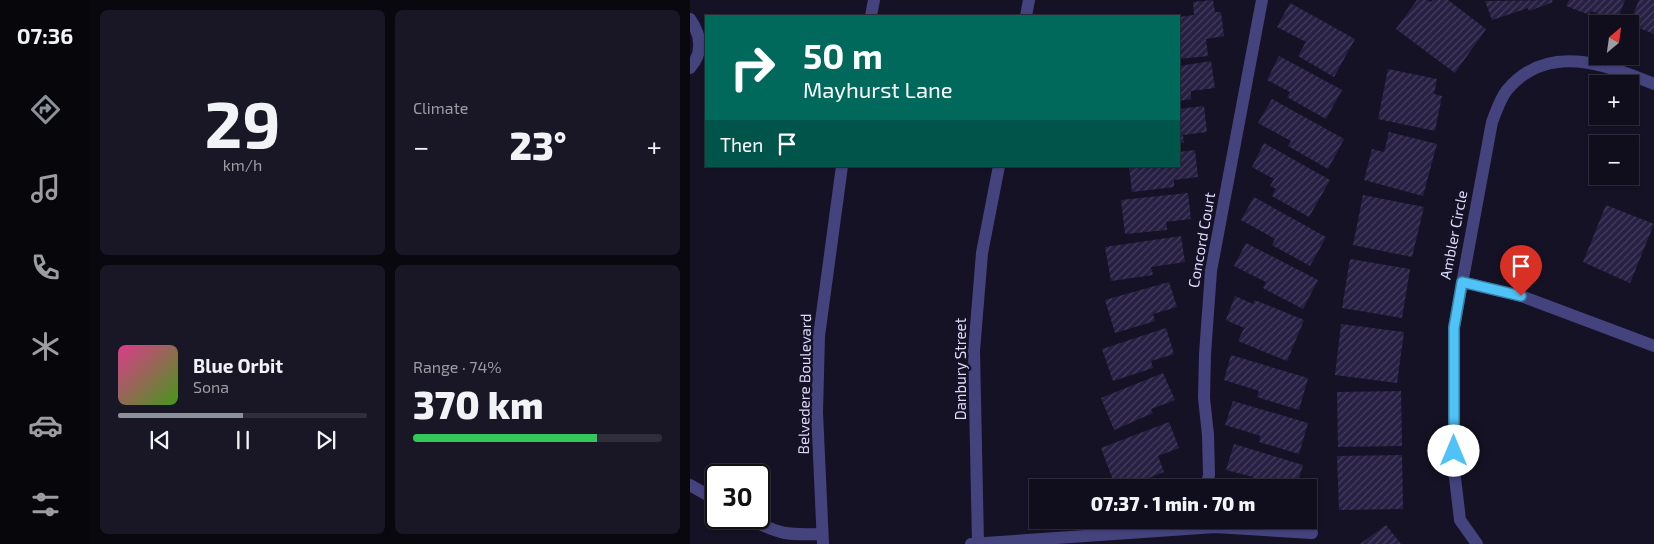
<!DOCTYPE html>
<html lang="en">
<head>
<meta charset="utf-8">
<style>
	body { margin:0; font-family:"Exo 2",sans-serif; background:#191725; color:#f1f3f6; height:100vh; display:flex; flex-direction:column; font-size:19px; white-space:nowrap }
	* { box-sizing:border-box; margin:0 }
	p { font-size:16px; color:#9c9ca3 }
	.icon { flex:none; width:28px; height:28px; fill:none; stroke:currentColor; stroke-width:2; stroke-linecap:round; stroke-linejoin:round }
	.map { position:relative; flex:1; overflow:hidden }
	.details { display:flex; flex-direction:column; gap:10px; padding:10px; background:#09080f; width:600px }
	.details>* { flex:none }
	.guide { position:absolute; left:15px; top:15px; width:475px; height:152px; border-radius:0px; box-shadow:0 1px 4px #0004,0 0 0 1px #302e3b; background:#00695c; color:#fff; overflow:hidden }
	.needle { width:32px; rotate:29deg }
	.tools { position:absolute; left:899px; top:15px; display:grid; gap:10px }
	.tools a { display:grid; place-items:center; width:50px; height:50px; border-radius:0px; background:#100e1c; box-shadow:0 1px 4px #0004,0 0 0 1px #302e3b; font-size:25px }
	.speed { position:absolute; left:15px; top:464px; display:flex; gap:10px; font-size:25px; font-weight:700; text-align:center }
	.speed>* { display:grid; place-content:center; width:65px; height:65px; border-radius:50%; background:#100e1c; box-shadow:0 1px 4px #0004,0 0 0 1px #302e3b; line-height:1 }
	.speed .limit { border:2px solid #111; border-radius:8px; background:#fff; color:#111 }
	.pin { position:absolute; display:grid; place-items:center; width:42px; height:42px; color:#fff; margin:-51px -21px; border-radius:50% 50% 50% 0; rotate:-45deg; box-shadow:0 0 5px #0007 }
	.pin .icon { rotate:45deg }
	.me { position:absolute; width:55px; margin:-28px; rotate:0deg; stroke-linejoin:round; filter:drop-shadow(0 0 4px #0008) }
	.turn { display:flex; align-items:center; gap:18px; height:105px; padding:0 15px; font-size:22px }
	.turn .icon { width:65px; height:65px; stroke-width:2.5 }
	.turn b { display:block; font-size:35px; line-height:42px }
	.then { display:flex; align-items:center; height:48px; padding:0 15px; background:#0003; gap:10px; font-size:19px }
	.big { font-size:38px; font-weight:800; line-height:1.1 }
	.details .widget { flex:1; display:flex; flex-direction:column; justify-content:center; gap:8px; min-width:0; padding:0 18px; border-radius:8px; background:#191725 }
	.details .dial { align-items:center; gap:0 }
	.dial b { font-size:65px; line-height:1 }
	.song { display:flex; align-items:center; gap:15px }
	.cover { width:60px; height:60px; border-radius:8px; background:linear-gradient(135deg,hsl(330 70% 55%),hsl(100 70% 35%)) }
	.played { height:5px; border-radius:2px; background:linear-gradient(90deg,#8c9099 50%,#302e3b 50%) }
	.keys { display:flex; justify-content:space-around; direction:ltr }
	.heat { display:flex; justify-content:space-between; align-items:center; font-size:28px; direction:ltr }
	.charge { height:8px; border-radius:4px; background:linear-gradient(90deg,#34c759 74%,#302e3b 0) }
	.details .tiles { flex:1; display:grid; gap:10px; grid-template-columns:repeat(2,1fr) }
	.trip { position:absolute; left:339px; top:479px; width:288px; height:50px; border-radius:0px; background:#100e1c; box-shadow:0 1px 4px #0004,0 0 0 1px #302e3b; font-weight:800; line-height:50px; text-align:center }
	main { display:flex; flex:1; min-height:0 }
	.dock { display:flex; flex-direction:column; width:90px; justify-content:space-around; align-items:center; background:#06060b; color:#9c9ca3 }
	.dock .icon { width:35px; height:35px }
	.dock .current { color:#8c9099 }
	.dock b { font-size:22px; color:#f1f3f6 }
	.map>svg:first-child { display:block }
	.building { fill:url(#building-hatch) }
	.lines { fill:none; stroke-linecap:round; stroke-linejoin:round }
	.minor { stroke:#45437e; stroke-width:12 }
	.tertiary { stroke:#45437e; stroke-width:12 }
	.route-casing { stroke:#337fa1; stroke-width:12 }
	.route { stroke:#4fc3f7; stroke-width:9 }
	.labels { text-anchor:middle; stroke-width:5; stroke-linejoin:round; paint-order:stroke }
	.street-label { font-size:15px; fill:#dedafb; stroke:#151225 }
</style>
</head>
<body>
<main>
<nav class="dock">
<b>07:36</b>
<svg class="icon current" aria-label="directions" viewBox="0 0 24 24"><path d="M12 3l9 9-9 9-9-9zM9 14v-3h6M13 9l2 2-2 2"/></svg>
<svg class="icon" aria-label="music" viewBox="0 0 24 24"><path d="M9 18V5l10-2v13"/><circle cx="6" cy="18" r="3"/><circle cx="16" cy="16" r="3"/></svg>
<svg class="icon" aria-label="phone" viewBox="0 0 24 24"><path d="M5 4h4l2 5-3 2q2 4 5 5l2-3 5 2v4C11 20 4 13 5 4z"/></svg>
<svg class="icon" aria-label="climate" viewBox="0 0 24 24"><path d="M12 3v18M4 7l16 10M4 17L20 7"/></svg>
<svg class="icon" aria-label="car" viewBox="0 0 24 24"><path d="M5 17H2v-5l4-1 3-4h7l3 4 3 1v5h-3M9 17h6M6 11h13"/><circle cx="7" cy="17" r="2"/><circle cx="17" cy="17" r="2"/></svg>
<svg class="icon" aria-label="filters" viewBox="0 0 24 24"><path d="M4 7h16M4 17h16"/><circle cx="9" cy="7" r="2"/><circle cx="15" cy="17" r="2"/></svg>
</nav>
<section class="details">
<div class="tiles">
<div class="widget dial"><b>29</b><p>km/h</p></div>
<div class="widget"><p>Climate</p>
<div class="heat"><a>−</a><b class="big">23°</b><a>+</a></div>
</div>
<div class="widget">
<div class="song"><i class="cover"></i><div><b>Blue Orbit</b><p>Sona</p></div></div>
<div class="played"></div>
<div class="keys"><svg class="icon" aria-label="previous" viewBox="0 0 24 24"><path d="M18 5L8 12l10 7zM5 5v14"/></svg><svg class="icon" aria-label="pause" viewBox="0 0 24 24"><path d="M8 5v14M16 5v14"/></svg><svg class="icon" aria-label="next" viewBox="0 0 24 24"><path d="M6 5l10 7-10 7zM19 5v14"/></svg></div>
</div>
<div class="widget"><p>Range · 74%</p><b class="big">370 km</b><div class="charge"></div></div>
</div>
</section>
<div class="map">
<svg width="964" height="544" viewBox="0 0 964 544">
	<defs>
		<pattern id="building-hatch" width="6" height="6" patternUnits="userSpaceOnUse" patternTransform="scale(1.25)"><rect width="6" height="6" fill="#272043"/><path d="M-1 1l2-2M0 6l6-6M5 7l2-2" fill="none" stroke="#46405f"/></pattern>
	</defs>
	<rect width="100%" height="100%" fill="#151225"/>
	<g class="building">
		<path d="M523 0 525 12H531L534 36 516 39 518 56 489 59V17L504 15 503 2Z"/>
		<path d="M727 0H737L741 2 743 0H758L796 29 765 73 706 29Z"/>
		<path d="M862 0 863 2 839 11 838 8 802 20 795 1Z"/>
		<path d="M879 0H935L927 21 901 11 900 15 876 6Z"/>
		<path d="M949 0H964V34L939 24Z"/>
		<path d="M600 3 665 39 644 77 608 56 616 42 587 27Z"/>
		<path d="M589 56 652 90 636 119 597 97 600 92 577 80Z"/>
		<path d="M521 61 525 88 501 91V99L489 101V66Z"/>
		<path d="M698 69 747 79 744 94 752 96 745 131 688 119Z"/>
		<path d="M582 99 654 139 638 169 598 146 601 141 568 123Z"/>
		<path d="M514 106 517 132 493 135 494 143H489V109Z"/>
		<path d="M699 132 747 144 733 196 674 180 682 149 694 152Z"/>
		<path d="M574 143 640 180 619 217 582 196 586 189 580 186 584 179 562 167Z"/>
		<path d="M505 150 508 177 484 180V187L442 192 439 166H489V152Z"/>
		<path d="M498 193 501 219 476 222 477 230 435 234 431 200Z"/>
		<path d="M673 195 734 207 722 257 663 245Z"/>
		<path d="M564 197 636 237 620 266 582 245 585 239 551 220Z"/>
		<path d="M916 205 964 224 940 283 893 262Z"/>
		<path d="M491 236 495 262 461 267 463 275 421 281 415 247Z"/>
		<path d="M556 243 628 280 613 309 573 288 576 282 544 266Z"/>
		<path d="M660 259 720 269 712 318 652 308Z"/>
		<path d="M479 282 487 307 463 314 465 321 425 333 415 300Z"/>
		<path d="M545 296 563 304 565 300 614 320 597 361 548 341 554 328 536 320Z"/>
		<path d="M651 324 714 332 707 383 645 375Z"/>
		<path d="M476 328 484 354 461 361 463 368 423 381 412 349Z"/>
		<path d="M541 355 618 378 609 410 567 397 569 391 534 380Z"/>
		<path d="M473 373 485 400 461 409 463 413 424 430 411 398Z"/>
		<path d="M711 391 712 446 648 447 647 392Z"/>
		<path d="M543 401 618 423 609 454 569 442 571 436 535 425Z"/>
		<path d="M479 422 489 448 468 456 474 472 433 488H426L411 448Z"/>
		<path d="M544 444 613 465 606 488H565L561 485 563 477 536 470Z"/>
		<path d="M712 455 713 509 649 510 647 456Z"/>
		<path d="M696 525 711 544H670Z"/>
	</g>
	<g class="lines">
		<g class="minor">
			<path d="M336 16 339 0"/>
			<path d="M0 19C11 35 14 52 0 68"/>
			<path d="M772 282 831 296 964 346"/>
			<path d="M0 485 26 500"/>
			<path d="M516 488 519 475 518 435 514 398 515 354 521 271 572 0"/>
			<path d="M58 518C90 535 97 535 132 534"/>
			<path d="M288 543 284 351 292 253 309 166"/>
			<path d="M281 544 525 527 622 533"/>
			<path d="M787 544 770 520 764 469V327L802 122C806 112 810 99 817 90 857 42 915 64 964 84"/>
		</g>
		<g class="tertiary">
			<path d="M181 16 184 0"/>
			<path d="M133 544 127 412 129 336 152 166"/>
		</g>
	</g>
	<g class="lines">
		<defs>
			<path id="route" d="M764 451V328L772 282 831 296"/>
		</defs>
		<use href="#route" class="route-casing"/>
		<use href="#route" class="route"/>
	</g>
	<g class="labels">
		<g class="street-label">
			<text transform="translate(764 235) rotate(-79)" y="5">Ambler Circle</text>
			<text transform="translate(512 240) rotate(-80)" y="5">Concord Court</text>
			<text transform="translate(271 369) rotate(-90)" y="5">Danbury Street</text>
			<text transform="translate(115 384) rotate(-89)" y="5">Belvedere Boulevard</text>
		</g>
	</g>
</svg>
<div class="tools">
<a><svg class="needle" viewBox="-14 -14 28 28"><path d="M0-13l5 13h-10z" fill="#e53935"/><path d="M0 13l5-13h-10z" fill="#9c9ca3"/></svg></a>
<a>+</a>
<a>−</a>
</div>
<div class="speed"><div class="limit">30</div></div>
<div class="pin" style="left:831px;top:296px;background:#d93025"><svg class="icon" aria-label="arrive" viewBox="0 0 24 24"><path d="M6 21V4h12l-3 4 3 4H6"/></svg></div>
<svg class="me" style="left:764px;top:451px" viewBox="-20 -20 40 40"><circle r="19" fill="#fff"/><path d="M0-13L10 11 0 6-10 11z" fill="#4fc3f7"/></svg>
<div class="trip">07:37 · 1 min · 70 m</div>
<div class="guide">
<div class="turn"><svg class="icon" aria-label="right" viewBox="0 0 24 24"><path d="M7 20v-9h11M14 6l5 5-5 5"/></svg><div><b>50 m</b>Mayhurst Lane</div></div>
<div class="then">Then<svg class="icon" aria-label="arrive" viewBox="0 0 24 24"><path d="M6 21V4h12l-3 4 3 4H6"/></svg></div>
</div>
</div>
</main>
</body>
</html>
